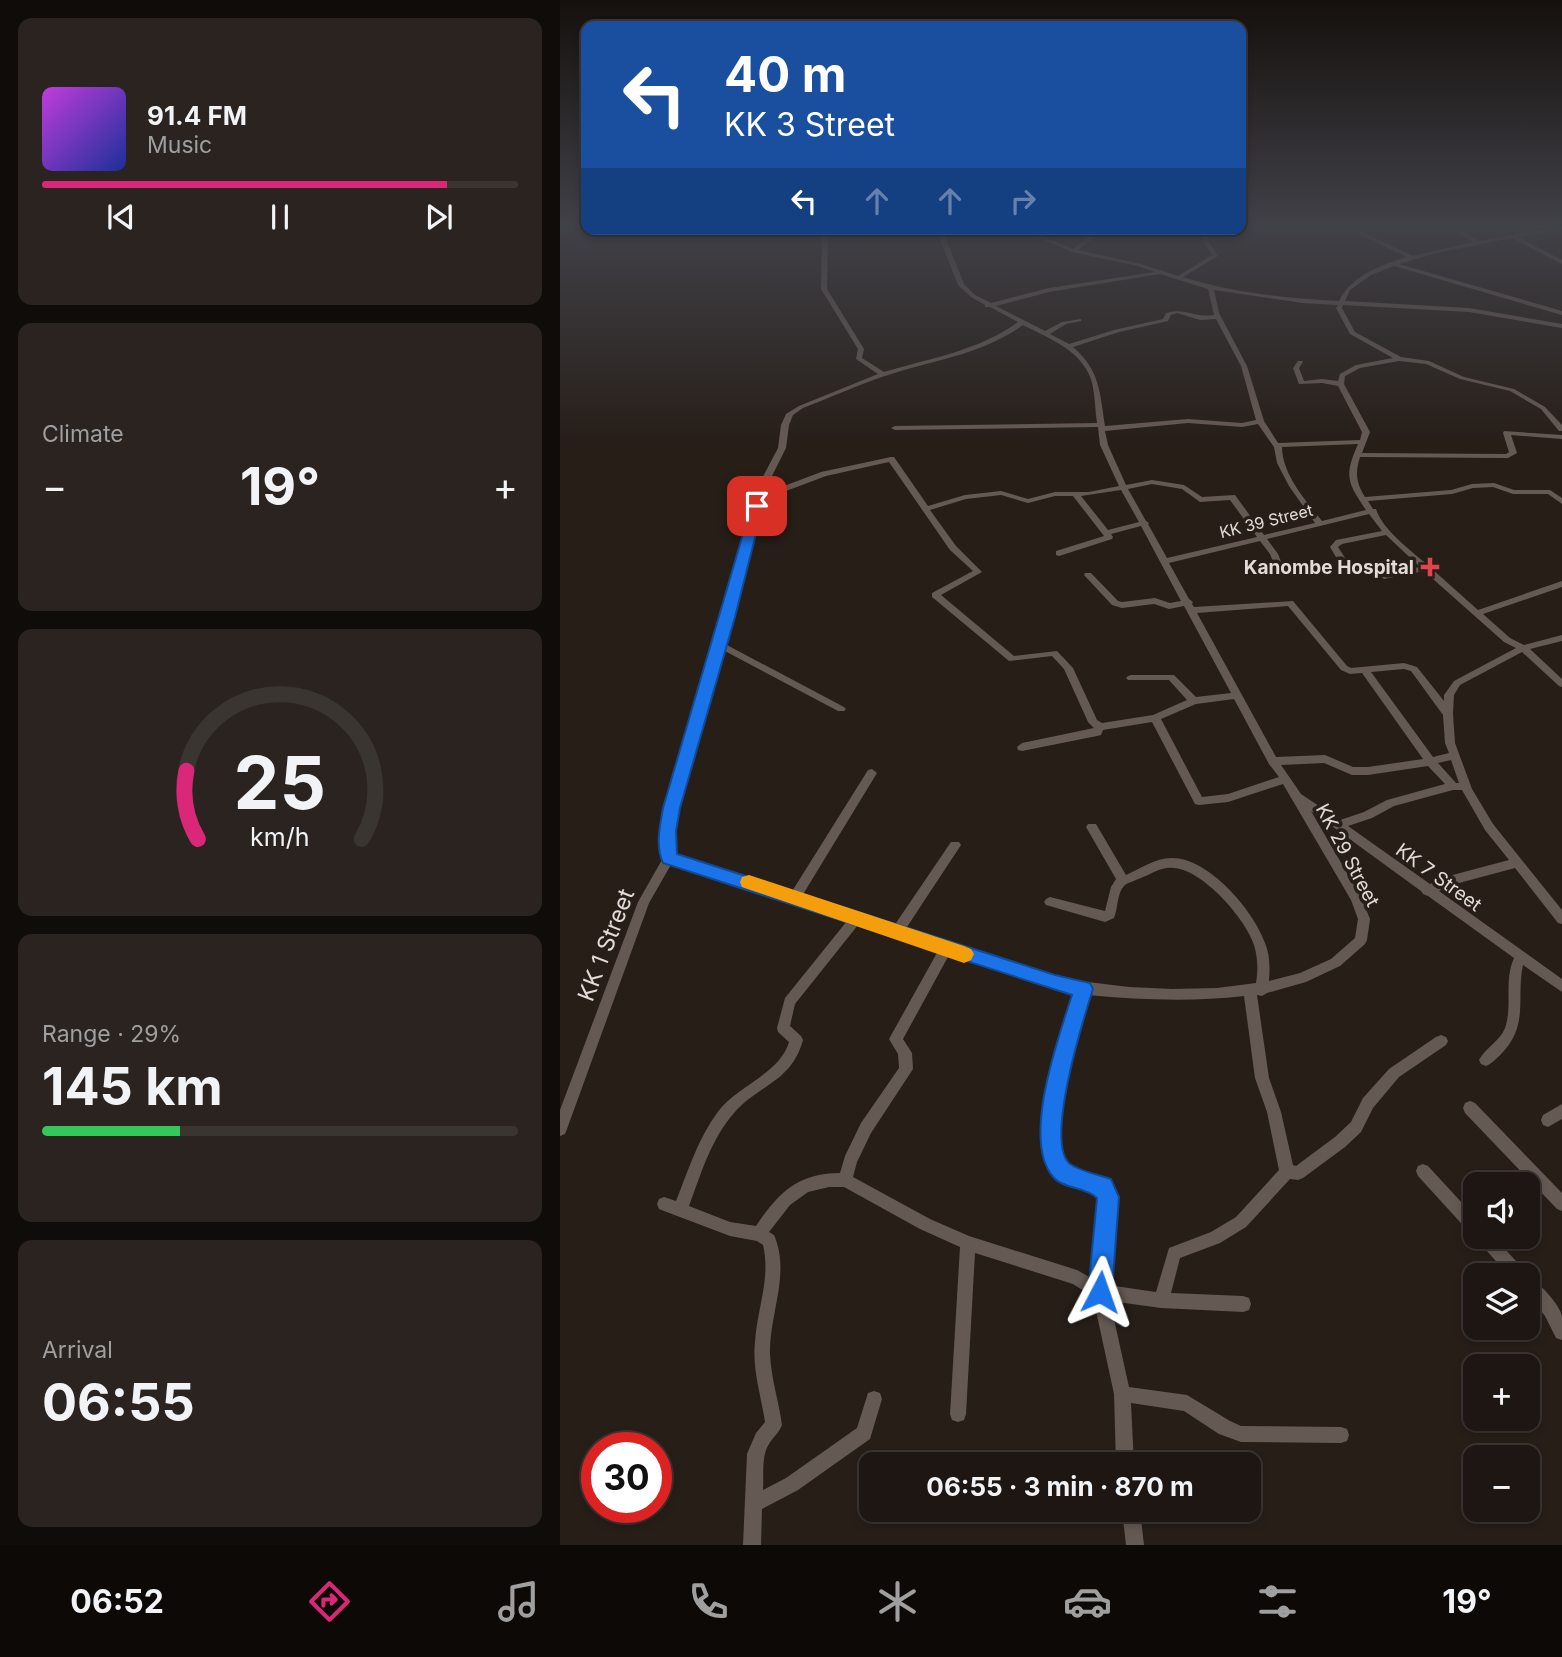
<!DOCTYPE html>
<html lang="en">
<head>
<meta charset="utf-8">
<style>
	body { margin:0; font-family:Inter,sans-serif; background:#2a2320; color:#f1f3f6; height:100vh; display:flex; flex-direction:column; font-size:26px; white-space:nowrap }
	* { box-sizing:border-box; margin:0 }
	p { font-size:23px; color:#a09f9f }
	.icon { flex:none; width:38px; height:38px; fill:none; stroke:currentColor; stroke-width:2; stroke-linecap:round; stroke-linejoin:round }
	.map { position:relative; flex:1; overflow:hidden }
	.details { display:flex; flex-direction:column; gap:18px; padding:18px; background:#100c0a; width:560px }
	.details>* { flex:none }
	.banner { position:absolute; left:21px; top:21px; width:665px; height:214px; border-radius:14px; box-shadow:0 4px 10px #0003,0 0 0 2px #3b3532; background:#1a4fa0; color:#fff; overflow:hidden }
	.controls { position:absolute; left:903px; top:1172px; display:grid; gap:14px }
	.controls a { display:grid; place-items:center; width:77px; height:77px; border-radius:14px; background:#1d1612; box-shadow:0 4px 10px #0003,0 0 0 2px #3b3532; font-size:35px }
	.speed { position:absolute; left:21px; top:1432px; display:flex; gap:14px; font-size:35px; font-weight:700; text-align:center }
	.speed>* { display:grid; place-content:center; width:91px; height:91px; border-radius:50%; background:#1d1612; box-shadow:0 4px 10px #0003,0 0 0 2px #3b3532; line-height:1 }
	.speed .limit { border:10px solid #d22; background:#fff; color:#111 }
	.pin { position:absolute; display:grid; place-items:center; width:60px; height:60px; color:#fff; margin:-30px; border-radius:14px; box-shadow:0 4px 10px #0006 }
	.me { position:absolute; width:77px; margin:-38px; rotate:4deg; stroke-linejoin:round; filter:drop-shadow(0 0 5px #0008) }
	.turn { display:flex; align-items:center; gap:24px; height:147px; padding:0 28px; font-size:32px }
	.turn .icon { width:91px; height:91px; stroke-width:2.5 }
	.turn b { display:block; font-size:49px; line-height:60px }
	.lanes { display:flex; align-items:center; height:66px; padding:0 28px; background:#0003; justify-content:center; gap:35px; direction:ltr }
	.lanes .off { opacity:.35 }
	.big { font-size:52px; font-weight:700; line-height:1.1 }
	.details .card { flex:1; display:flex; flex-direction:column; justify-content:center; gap:10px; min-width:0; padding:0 24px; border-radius:14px; background:#2a2320 }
	.details .dial { align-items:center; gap:0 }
	.dial svg { height:182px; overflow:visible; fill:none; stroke:#3b3532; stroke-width:7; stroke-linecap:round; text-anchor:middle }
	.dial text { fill:#f1f3f6; stroke:none }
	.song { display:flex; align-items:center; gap:21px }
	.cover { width:84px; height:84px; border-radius:10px; background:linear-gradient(135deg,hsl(290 70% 55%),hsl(230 70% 35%)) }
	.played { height:7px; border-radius:4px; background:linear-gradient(90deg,#db2777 85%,#3b3532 85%) }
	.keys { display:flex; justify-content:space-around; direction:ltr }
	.heat { display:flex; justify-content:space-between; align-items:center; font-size:38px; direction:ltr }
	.charge { height:10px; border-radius:5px; background:linear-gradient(90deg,#34c759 29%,#3b3532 0) }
	.trip { position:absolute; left:299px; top:1452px; width:402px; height:70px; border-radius:14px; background:#1d1612; box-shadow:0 4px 10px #0003,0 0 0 2px #3b3532; font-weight:700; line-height:70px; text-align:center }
	.tab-bar { display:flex; height:112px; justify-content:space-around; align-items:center; background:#0c0907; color:#a09f9f }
	.tab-bar .icon { width:49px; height:49px }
	.tab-bar .active { color:#db2777 }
	.tab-bar b { font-size:32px; color:#f1f3f6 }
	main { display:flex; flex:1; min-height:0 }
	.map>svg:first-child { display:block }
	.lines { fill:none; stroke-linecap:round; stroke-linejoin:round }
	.street { fill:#655953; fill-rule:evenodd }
	.route { fill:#1a73e8; stroke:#114b97; stroke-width:2 }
	.slow { fill:#f59e0b }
	.health-dot { fill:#e0444e; stroke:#271e18; stroke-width:2.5 }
	.labels { text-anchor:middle; stroke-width:7; stroke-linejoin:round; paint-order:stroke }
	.far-street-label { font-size:16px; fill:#e2dbd7; stroke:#271e18 }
	.poi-label { font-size:19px; font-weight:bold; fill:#e2dbd7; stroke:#271e18; text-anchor:end }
	.street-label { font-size:19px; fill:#e2dbd7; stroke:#271e18 }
	.near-street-label { font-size:23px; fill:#e2dbd7; stroke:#271e18 }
</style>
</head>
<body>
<main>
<section class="details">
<div class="card">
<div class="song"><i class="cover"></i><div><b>91.4 FM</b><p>Music</p></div></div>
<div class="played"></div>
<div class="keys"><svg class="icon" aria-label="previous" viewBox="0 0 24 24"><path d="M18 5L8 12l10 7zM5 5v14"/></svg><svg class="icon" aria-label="pause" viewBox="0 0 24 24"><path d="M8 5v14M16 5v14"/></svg><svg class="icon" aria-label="next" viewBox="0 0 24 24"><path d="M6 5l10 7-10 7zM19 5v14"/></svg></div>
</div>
<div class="card"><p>Climate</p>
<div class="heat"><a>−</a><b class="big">19°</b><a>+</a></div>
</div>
<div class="card dial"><svg viewBox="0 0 100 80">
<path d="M14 69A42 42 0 1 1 86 69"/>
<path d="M14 69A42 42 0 0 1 9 39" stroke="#db2777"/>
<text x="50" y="56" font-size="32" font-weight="700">25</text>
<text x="50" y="72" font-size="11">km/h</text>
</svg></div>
<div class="card"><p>Range · 29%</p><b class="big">145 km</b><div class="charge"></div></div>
<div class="card"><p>Arrival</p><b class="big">06:55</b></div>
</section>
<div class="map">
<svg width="1002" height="1545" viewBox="0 0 1002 1545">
	<rect width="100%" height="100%" fill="#271e18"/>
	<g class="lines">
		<g class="street">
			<path d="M785 227H792L853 256 913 242 889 227H896L919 241 1002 227V230L958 237 1002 260V264L952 238 876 253 839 264 1002 311V315L834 266 811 275 790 290 785 301 909 308 1002 324V328L909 312 783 305 782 308 795 332 841 357 869 361 904 377 954 389 985 407 1002 425V431H999L981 409 950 391 900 379 866 364 839 361 800 368 785 376 784 384 810 432 802 453 946 454 949 452 943 433 944 431 1002 435V439L951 435 957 453 948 458 800 457C795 473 796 483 805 497L891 490 912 484 934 483 954 490H990L1002 498V504L988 494H953L933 487 913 488 892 494 808 501 813 509H816C821 528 852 552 868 565L871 566 872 569 918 610 1002 581V587L923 614 950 638 964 645 1002 635V641L970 649 1002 679V687L999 686 962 652 900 685 894 695 893 714 895 743 912 789 933 824 1002 910V924L998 923 955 868 888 886 879 891 1002 979V992L963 965C956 997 969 1024 943 1052 938 1057 933 1063 926 1066L921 1064 919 1060C926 1047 942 1040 946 1025 952 1003 944 980 954 958L868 896 863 894 861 891 751 811 802 899 810 919 807 940 805 944 780 966 746 982 707 993 702 996 697 995 709 1078 721 1112 733 1165 736 1166 775 1137 791 1122 803 1098 829 1069 876 1037 881 1035 886 1037 888 1041 886 1045 839 1077 813 1108 801 1132 785 1147 743 1178 738 1180 730 1179 686 1227 660 1243 620 1258 611 1293 683 1296 689 1298 691 1304 689 1310 683 1312 601 1308 550 1301 569 1387 627 1395 670 1421 681 1426 781 1427 787 1429 789 1435 787 1441 781 1443 681 1442 659 1434 624 1411 571 1403 574 1465H556L554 1394 533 1297 513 1284 415 1253 406 1414 404 1420 398 1422 392 1420 390 1414 400 1247 360 1229 284 1187H269L248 1192 230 1205 209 1232 214 1235C231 1274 209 1314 210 1354 211 1378 219 1402 222 1425 219 1433 213 1437 209 1444 201 1456 204 1476 203 1490L226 1478 297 1428 308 1393 314 1391 320 1393 322 1399 310 1439 238 1490 202 1509 201 1545H183L187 1454 196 1433 205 1422C201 1395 192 1369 195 1342 197 1309 211 1278 203 1245L197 1241 170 1236 104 1211 99 1209 97 1204 99 1199 104 1197 116 1201C128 1171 138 1139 157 1113 176 1086 220 1074 229 1042L218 1032 217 1028 225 998 287 921 112 863 89 903 7 1129 5 1134 0 1136V1110L78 902 103 858 102 831 107 809 163 617 197 488 218 448 221 425 226 414 239 406 318 374 296 359 298 349 261 289 262 229H268L267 289 304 349 302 358 324 372C371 358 418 351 458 322L430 307H425V305L411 297 398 285 376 229H382L404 284 415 295 431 303 489 288 595 272 578 266 512 252 458 229H465L513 249 539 229H545L518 250 581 264 618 276 652 255 642 240V229H648V240L658 256 623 277C673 293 727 298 779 301 791 276 821 265 847 257ZM600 274 648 289 654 315C634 318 626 307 606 313L603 319 554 330 509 344 490 334 506 324 521 321V319L502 322 485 331 436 306 489 292ZM654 290 743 303 778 305 776 308 790 334 833 358 796 365 780 374 778 381 762 379 744 381 739 368 743 362 742 361H738L733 368 739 384 762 383 778 386 802 432 800 440 718 443 704 421 687 366 659 313ZM617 313 640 320 656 319 681 366 696 420 682 423 628 419 545 426C540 393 540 370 513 347L559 332 608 321 611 315ZM463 325C488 338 520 349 531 379 535 392 535 409 537 423L335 426 331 428 335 430 538 427 540 445 559 486 529 492H495L468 499 441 491 405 495 368 506 334 457H331L261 472 203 494 226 448 229 425 233 415 243 408C270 398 297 385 325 376 374 359 419 356 463 325ZM628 423 682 427 698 424 714 447 717 463 729 486 755 523 704 535 675 495 642 497 624 485 592 480 566 485 548 445 545 431ZM798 444C784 476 787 482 806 510L762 521C746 501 722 474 722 447ZM329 462 390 550 413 571 372 593V597L449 661 492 656 504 669 528 722 534 728 462 743 457 747 458 750 462 751 537 736 541 735 543 730 592 722 635 804 639 805 668 802 723 784 791 900 798 919 795 938 771 959 740 973 709 981C710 968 710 955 705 943 694 911 649 858 612 858 595 858 580 869 566 875L536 824H528L526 827 556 879 551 887 545 911 490 897 486 899 484 902 486 905 545 922 554 918C558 909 557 893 564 886 568 882 578 880 583 877 593 873 603 866 614 868 643 870 686 919 694 945 698 958 698 971 696 983L657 988 612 989 569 987 495 978 345 930 399 848 401 845 399 842H391L334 926 242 896 317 773 312 769 308 770 231 893 115 855 114 831 117 809 163 650 278 711H284L286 709 284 707 165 644 202 500 266 476ZM592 484 622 489 640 502 670 500 697 537 607 558 588 524 589 523 586 521 568 489ZM561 490 579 522 548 530 521 496ZM441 495 468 503 495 496H513L544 536 496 551V555L499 556 552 539 553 537 551 534 581 526 621 601 610 603 595 598 562 602 558 601 531 573H525L524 575 552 605 562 608 594 604 609 609 624 606 671 693 636 697 614 675H571L568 676 566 678 568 680H609L627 700 593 715 542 723 537 720 513 668 497 651 454 656 381 595 422 572 396 546 370 510 406 499ZM809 514 822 531 776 540 770 547 783 569 810 570 824 579 864 571 944 642 956 648 894 681 884 695V701L857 667 844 663 791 668 787 666 733 601 634 607 632 604 633 602 629 599 609 563 700 541 710 554 717 572 721 575 725 572 718 554 707 539ZM826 535 860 567 826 573 812 564H789L778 547 782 544ZM728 606 781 670 790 674 802 673 863 759 808 767H793L765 755 716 757 637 613ZM844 669 851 671 883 715 885 743 889 753 873 757 811 672ZM674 699 709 764 719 777 668 794 642 797 601 719 636 704ZM891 760 899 783H896L878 763ZM764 763 792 775H808L868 766 885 784 827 800 804 812 780 820 741 794 721 765ZM893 790H902L925 830 949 860 885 877 870 884 788 826 812 818 834 806ZM298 925 378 951 329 1039 338 1054 339 1068 301 1123 285 1156 280 1173C238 1173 218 1193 196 1226L170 1222 129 1206C141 1174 151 1139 174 1113 199 1084 231 1083 243 1040L241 1036 230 1026 235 1004ZM389 955 495 990 516 993C502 1032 464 1142 497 1176 507 1186 526 1188 538 1192L541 1198 533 1279 517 1270 409 1236 370 1219 293 1177 297 1162 311 1133 353 1069 352 1053 343 1039ZM528 995C581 1000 632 1002 684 996L695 1078 707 1112 719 1170 676 1217 651 1232 609 1248 596 1292 548 1285 555 1197 548 1182 512 1169C477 1146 516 1028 528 995Z"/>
			<path d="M910 1101 915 1103 1002 1193V1211L997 1209 905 1113 903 1108 905 1103Z"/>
			<path d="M1002 1104V1119L988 1127 983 1125 981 1120 983 1115Z"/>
			<path d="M863 1164 868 1166 915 1217V1235L910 1233 858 1176 856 1171 858 1166Z"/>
			<path d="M917 1237H934L965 1271 968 1276H949L919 1242Z"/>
			<path d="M968 1276C978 1281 1000 1305 1002 1316 1002 1323 1002 1333 1002 1340L996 1338 985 1316 968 1295Z"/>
			<path d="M562 1510H580L584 1545H566Z"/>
		</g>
	</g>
	<linearGradient id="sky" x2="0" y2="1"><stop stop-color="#15100d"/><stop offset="0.51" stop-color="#414148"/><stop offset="1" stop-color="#414148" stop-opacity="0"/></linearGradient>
	<rect width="1002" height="443" fill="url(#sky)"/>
	<path class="route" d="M192 503 203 506 175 617 120 808 116 831 117 854 495 975 530 983 533 989C524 1017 484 1143 510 1164 520 1171 539 1175 551 1179L559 1197 552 1292 549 1300 540 1304 532 1300 528 1292 537 1198C526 1187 504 1189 494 1178 460 1142 499 1036 512 995L103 863C95 846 100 825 103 808Z"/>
	<path class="slow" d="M189 875 404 946 411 949 414 954 411 960 404 963 182 887 180 882 182 877Z"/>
	<path class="health-dot" d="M866.5 556.5h7v7h7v7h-7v7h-7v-7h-7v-7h7z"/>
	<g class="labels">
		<g class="far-street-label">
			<text transform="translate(706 521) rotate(-14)" y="6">KK 39 Street</text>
		</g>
		<g class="poi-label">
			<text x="854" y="574">Kanombe Hospital</text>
		</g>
		<g class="street-label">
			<text transform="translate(788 855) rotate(62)" y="7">KK 29 Street</text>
			<text transform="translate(879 877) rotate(36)" y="7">KK 7 Street</text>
		</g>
		<g class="near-street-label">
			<text transform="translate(46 945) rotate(-69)" y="8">KK 1 Street</text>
		</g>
	</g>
</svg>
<div class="controls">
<a><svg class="icon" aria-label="sound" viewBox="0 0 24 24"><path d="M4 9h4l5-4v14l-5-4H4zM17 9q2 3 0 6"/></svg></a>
<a><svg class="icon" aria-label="layers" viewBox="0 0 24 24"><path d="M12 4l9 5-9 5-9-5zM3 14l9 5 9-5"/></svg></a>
<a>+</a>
<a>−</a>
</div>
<div class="speed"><div class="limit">30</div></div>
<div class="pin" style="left:197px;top:506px;background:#d93025"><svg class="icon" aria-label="arrive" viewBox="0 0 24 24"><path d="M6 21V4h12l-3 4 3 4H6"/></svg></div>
<svg class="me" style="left:540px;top:1292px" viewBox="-20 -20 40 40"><path d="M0-17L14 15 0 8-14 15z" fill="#1a73e8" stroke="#fff" stroke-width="4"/></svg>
<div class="trip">06:55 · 3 min · 870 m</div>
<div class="banner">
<div class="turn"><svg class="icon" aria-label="left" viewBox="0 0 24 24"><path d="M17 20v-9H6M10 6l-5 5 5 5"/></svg><div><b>40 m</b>KK 3 Street</div></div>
<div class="lanes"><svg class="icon" aria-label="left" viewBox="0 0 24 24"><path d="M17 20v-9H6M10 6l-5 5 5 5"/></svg><svg class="icon off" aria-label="ahead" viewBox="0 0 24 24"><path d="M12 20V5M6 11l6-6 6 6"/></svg><svg class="icon off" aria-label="ahead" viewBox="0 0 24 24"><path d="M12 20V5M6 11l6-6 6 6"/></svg><svg class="icon off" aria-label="right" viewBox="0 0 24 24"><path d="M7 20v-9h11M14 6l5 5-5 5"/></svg></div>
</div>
</div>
</main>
<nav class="tab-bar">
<b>06:52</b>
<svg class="icon active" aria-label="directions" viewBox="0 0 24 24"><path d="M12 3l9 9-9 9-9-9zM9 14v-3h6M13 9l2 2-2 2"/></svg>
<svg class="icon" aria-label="music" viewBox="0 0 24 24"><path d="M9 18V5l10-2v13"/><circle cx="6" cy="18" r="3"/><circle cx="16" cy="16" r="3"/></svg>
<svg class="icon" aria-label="phone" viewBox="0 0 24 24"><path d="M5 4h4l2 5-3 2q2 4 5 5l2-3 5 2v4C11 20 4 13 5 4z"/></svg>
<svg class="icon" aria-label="climate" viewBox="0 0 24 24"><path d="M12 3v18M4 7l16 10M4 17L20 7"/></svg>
<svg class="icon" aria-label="car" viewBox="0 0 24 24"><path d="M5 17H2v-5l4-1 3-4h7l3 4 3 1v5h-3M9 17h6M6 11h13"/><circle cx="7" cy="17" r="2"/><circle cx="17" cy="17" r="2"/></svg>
<svg class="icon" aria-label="filters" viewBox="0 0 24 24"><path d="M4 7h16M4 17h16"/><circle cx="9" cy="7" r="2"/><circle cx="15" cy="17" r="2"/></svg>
<b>19°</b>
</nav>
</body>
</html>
